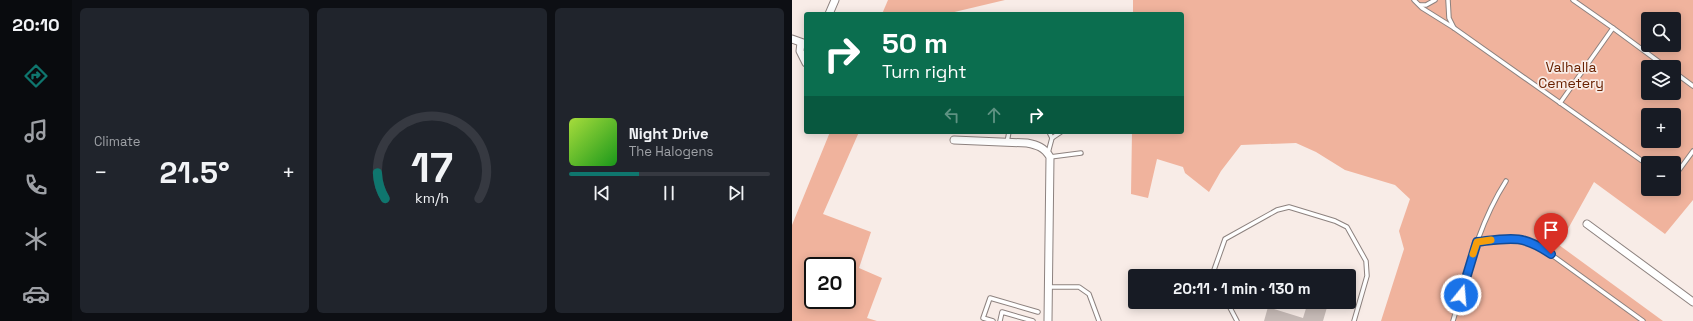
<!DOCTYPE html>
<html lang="en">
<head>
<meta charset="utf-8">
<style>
	body { margin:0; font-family:"Space Grotesk",sans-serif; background:#20242c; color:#f1f3f6; height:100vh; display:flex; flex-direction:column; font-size:15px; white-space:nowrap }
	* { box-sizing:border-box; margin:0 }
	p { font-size:13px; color:#9ea1a6 }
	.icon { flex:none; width:22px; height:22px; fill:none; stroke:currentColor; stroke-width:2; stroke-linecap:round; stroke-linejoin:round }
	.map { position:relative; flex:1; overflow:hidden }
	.panel { display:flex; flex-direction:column; gap:8px; padding:8px; background:#0d0f14; width:720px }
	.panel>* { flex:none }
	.hud { position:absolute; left:12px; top:12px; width:380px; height:122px; border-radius:4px; box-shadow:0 2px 10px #0003; background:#0b6e4f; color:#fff; overflow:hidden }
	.controls { position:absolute; left:849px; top:12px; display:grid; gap:8px }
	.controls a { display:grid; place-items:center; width:40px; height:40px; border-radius:4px; background:#171b24; box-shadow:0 2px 10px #0003; font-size:20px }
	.speed { position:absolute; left:12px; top:257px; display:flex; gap:8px; font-size:20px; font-weight:700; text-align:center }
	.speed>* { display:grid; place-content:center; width:52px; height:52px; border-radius:50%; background:#171b24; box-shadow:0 2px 10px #0003; line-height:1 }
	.speed .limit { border:2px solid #111; border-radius:6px; background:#fff; color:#111 }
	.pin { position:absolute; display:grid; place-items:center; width:34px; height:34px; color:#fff; margin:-41px -17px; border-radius:50% 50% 50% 0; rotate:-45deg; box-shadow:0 0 4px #0007 }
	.pin .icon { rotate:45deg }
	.me { position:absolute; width:44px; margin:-22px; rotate:17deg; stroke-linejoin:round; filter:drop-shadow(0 0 3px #0008) }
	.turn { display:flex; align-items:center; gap:14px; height:84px; padding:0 12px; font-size:18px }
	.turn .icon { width:52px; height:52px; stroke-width:2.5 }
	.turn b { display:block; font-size:28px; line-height:34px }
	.lanes { display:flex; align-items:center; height:38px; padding:0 12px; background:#0003; justify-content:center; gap:20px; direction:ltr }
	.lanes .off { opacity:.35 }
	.big { font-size:30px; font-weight:600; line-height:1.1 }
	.panel .card { flex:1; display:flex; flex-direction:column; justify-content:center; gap:6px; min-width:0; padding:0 14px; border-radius:6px; background:#20242c }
	.panel .dial { align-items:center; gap:0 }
	.dial svg { height:104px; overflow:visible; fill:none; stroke:#363941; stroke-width:7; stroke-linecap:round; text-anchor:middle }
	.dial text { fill:#f1f3f6; stroke:none }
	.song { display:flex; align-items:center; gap:12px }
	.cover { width:48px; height:48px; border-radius:6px; background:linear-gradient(135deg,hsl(80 70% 55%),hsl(120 70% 35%)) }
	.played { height:4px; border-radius:2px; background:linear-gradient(90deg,#0f766e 35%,#363941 35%) }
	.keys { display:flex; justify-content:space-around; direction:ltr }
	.heat { display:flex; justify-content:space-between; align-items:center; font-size:22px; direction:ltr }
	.panel .tiles { flex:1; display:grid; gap:8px; grid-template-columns:repeat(3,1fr) }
	.trip { position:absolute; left:336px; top:269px; width:228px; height:40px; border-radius:4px; background:#171b24; box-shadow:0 2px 10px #0003; font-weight:600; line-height:40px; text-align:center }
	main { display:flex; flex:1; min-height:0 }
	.tab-bar { display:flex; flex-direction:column; width:72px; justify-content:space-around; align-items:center; background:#090b0e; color:#9ea1a6 }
	.tab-bar .icon { width:28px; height:28px }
	.tab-bar .active { color:#0f766e }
	.tab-bar b { font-size:18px; color:#f1f3f6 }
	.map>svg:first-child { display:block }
	.green { fill:#f0b39d; fill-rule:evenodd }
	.building { fill:#c7bbb7 }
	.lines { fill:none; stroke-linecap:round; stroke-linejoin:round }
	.service-casing { stroke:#8d827f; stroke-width:5.5 }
	.minor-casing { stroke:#8d827f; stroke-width:9 }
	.service { stroke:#fff; stroke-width:3.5 }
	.minor { stroke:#fff; stroke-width:7 }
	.route-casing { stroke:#114b97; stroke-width:10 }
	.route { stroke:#1a73e8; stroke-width:7 }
	.slow { stroke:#f59e0b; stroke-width:7 }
	.labels { text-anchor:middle; stroke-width:3.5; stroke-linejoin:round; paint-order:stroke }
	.park-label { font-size:14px; fill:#692202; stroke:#f8ece7 }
</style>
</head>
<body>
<main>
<nav class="tab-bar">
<b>20:10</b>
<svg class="icon active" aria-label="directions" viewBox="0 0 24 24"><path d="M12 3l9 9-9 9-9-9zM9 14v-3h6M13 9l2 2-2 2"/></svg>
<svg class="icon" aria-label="music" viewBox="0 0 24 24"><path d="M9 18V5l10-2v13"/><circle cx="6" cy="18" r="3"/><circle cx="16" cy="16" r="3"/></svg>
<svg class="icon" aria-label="phone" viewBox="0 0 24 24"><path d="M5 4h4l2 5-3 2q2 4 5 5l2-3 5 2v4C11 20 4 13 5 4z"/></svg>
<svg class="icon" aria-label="climate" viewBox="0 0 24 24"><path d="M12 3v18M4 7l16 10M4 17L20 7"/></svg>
<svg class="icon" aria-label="car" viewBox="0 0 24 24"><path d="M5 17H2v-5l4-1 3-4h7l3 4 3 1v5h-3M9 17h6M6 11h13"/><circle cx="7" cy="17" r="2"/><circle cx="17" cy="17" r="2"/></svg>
</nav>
<section class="panel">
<div class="tiles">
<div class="card"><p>Climate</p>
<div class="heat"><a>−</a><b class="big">21.5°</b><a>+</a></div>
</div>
<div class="card dial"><svg viewBox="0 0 100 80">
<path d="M14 69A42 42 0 1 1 86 69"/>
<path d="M14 69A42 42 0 0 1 8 49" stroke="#0f766e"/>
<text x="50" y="56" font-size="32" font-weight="700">17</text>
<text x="50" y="72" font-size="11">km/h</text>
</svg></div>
<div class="card">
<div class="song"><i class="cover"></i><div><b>Night Drive</b><p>The Halogens</p></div></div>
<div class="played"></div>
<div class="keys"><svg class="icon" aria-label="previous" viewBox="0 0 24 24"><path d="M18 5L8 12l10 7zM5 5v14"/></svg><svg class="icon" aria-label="pause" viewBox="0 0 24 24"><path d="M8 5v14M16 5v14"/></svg><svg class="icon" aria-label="next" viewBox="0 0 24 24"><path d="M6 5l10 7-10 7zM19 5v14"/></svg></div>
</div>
</div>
</section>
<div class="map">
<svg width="901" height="321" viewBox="0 0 901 321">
	<rect width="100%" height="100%" fill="#f8ece7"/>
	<g class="green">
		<path d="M96 0H213L154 14H90Z"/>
		<path d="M341 0H901V200L873 234 802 182 767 245 871 321H589L612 249 607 231 618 199 603 185 553 170 524 152 504 143 449 145 429 171 417 192 393 173 391 167 365 159 356 198 339 194 340 132H390V14H341ZM856 19H882V45H856ZM856 67H882V93H856ZM856 115H882V141H856ZM856 163H882V189H856Z"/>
		<path d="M38 132H67L31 214 79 232 67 268 90 278 75 318 85 321H0V225ZM21 266H55V300H21Z"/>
	</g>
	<path class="building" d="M516 302 536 304 531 321H472L476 307 511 318Z"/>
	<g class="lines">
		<defs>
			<g id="service">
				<path d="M622 0 630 8 662 28 856 165"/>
				<path d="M656 0 657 18 662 28"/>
				<path d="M628 5H634L643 0"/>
				<path d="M821 28 874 67"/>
				<path d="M882 72 901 86"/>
				<path d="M768 103 821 28 781 0"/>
				<path d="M257 132 260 138"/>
				<path d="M215 142 217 132"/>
				<path d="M256 153 260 138 269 132"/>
				<path d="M258 157 289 153"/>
				<path d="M882 177 901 151"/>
				<path d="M685 242 722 238 746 245 851 321"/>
				<path d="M422 276V270L433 239 485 210 497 207 543 221 555 227 574 261 575 276 562 321"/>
				<path d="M257 287H287L297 294 307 321"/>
				<path d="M435 302 445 321"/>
				<path d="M201 321 191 318 198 298 246 312"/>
				<path d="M208 321 210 312 241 321"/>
				<path d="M661 321C675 273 687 223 714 181"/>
			</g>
			<g id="minor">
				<path d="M37 14 43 0"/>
				<path d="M0 39 14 44"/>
				<path d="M9 43 8 51 14 63"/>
				<path d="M162 140 235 143C245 145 252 147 258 157L256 321"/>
				<path d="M795 224 901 302"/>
			</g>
		</defs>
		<use href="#service" class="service-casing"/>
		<use href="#minor" class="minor-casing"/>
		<use href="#service" class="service"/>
		<use href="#minor" class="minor"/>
	</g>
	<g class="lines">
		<defs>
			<path id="route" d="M669 295 685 242C718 238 730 234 759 254"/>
		</defs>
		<use href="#route" class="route-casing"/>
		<use href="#route" class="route"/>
		<path class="slow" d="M681 254 685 242 699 240"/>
	</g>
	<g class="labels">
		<g class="park-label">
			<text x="779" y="72">Valhalla<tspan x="779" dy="16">Cemetery</tspan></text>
		</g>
	</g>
</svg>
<div class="controls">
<a><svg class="icon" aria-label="search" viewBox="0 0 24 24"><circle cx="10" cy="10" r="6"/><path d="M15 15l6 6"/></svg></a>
<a><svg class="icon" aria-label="layers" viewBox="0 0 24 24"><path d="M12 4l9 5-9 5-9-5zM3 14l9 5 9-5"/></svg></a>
<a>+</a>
<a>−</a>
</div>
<div class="speed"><div class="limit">20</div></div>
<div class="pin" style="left:759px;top:254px;background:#d93025"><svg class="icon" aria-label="arrive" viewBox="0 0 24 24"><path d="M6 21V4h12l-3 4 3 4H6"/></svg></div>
<svg class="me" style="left:669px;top:295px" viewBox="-20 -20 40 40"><circle r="17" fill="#1a73e8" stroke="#fff" stroke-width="3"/><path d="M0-11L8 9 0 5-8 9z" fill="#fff"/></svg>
<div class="trip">20:11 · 1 min · 130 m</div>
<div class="hud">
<div class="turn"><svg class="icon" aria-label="right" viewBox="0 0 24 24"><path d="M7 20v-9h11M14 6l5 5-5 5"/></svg><div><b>50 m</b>Turn right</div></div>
<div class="lanes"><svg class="icon off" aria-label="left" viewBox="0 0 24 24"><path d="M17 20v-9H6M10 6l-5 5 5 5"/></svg><svg class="icon off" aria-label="ahead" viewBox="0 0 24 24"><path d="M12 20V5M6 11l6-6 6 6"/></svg><svg class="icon" aria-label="right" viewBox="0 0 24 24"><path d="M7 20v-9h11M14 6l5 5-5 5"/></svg></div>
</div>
</div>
</main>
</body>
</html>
